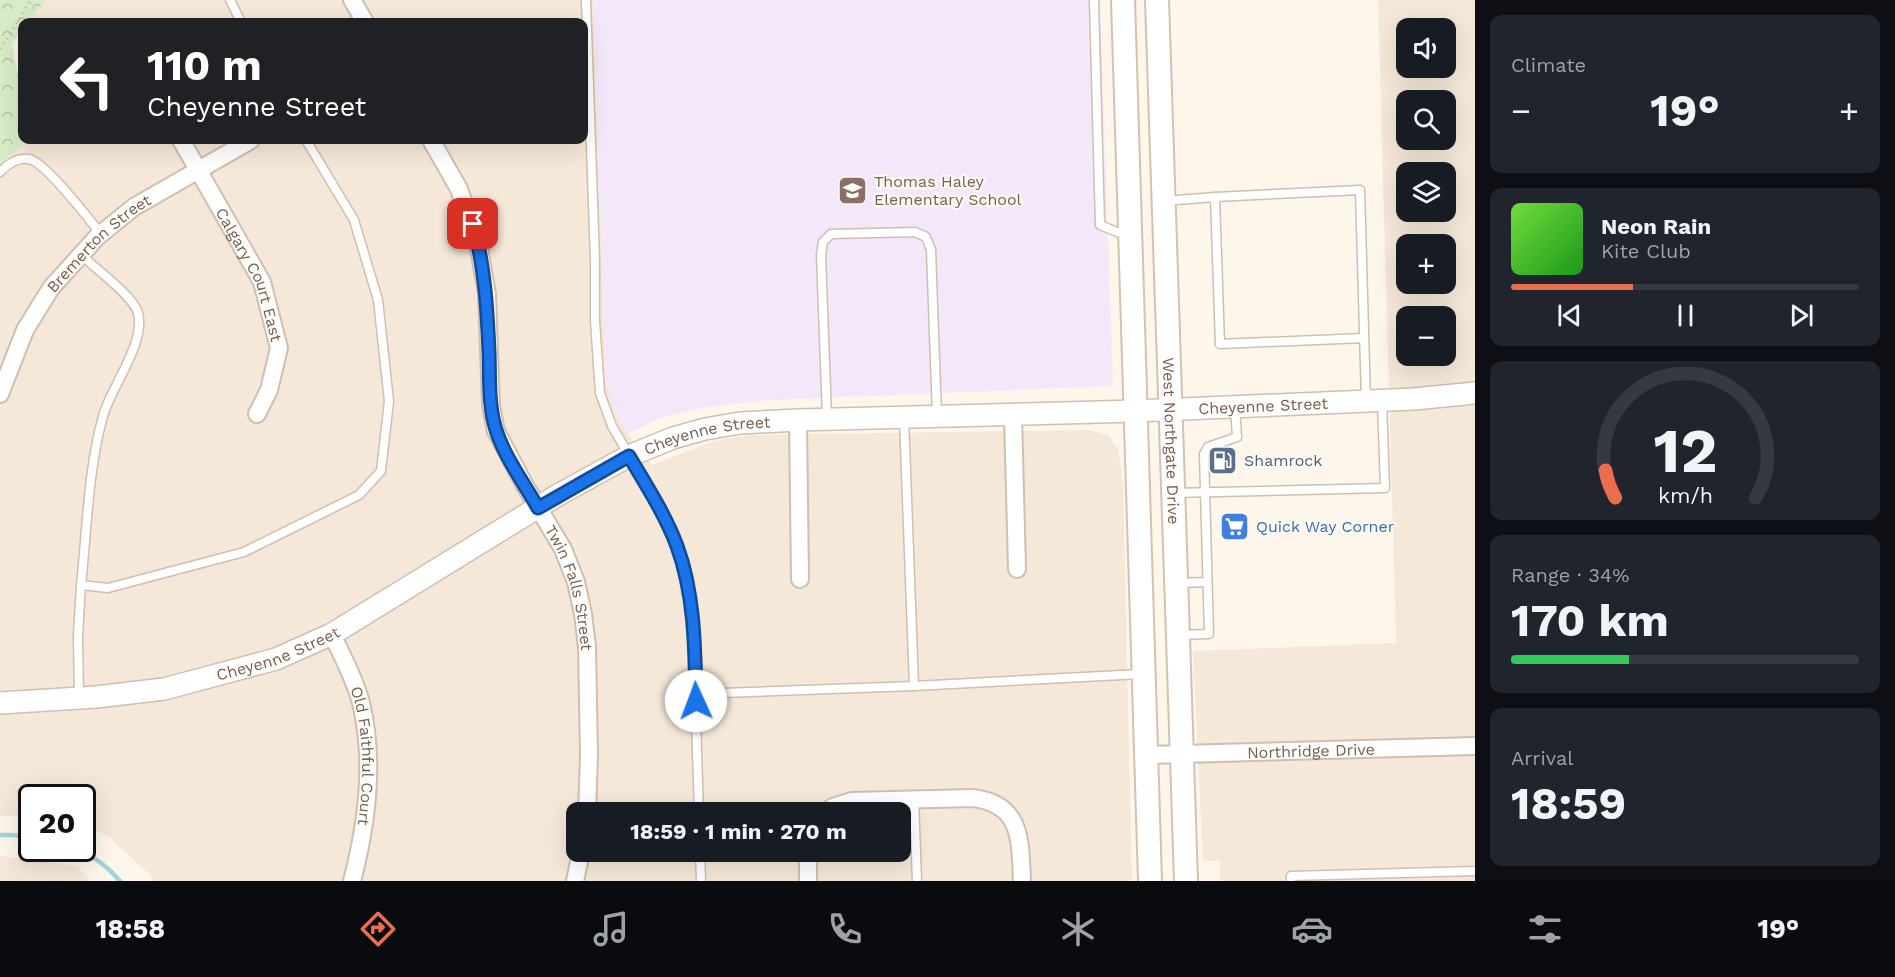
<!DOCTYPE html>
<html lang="en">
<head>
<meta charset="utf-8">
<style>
	body { margin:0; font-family:"Work Sans",sans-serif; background:#20242c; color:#f1f3f6; height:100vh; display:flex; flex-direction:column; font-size:22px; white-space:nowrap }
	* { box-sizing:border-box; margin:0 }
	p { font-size:20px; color:#9ea1a6 }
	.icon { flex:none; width:33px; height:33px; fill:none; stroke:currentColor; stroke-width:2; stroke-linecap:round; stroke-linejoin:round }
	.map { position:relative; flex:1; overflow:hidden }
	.side { display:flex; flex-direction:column; gap:15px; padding:15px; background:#0d0f14; width:420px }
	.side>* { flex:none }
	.hud { position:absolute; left:18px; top:18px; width:570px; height:126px; border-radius:12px; box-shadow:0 6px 24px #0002; background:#202124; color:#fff; overflow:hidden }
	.tools { position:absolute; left:1396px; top:18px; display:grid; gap:12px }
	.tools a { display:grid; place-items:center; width:60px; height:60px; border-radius:12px; background:#171b24; box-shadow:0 6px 24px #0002; font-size:30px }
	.speed { position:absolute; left:18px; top:784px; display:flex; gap:12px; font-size:30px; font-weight:700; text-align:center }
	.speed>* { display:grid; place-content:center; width:78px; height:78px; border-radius:50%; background:#171b24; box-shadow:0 6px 24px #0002; line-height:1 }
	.speed .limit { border:3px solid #111; border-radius:9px; background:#fff; color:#111 }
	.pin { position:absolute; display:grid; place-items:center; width:51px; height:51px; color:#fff; margin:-26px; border-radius:12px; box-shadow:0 3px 9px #0006 }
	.me { position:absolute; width:66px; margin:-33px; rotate:358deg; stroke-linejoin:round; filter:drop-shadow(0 0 4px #0008) }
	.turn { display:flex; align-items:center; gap:21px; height:126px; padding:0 30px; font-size:27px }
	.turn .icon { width:78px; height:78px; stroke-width:2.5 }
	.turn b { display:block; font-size:42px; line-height:51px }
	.big { font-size:45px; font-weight:700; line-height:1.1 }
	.side .widget { flex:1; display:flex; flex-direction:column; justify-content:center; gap:9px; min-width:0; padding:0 21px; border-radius:12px; background:#20242c }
	.side .dial { align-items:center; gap:0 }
	.dial svg { height:156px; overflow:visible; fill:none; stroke:#363941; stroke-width:7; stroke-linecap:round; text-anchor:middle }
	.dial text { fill:#f1f3f6; stroke:none }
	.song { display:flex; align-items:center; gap:18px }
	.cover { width:72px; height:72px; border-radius:9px; background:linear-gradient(135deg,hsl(100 70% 55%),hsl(120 70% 35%)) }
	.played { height:6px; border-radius:3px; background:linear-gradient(90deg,#ea6e4e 35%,#363941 35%) }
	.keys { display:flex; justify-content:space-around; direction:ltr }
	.heat { display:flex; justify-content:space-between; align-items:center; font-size:33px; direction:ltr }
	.charge { height:9px; border-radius:4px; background:linear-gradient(90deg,#34c759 34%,#363941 0) }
	.trip { position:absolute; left:566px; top:802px; width:345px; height:60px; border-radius:12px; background:#171b24; box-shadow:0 6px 24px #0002; font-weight:700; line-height:60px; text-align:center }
	.tabs { display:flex; height:96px; justify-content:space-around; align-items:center; background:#090b0e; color:#9ea1a6 }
	.tabs .icon { width:42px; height:42px }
	.tabs .on { color:#ea6e4e }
	.tabs b { font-size:27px; color:#f1f3f6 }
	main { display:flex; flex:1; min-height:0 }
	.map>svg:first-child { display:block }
	.residential { fill:#f5e8d9; fill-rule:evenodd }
	.education { fill:#f3e7fa }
	.forest { fill:url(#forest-crowns) }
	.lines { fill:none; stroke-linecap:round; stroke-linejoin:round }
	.stream { stroke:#a4d3db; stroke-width:4.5 }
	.service-casing { stroke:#d1beaf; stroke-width:11 }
	.minor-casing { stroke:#d1beaf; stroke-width:20 }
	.tertiary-casing { stroke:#d1beaf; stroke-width:24 }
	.secondary-casing { stroke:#d7c0af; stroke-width:26 }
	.path { stroke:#dab8a4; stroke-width:3; stroke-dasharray:1.5 4.5; stroke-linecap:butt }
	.service { stroke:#fff; stroke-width:8 }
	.minor { stroke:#fff; stroke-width:16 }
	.tertiary { stroke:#fff; stroke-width:21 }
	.secondary { stroke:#fff; stroke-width:22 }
	.route-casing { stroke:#114b97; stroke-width:15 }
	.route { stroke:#1a73e8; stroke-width:10 }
	.labels { text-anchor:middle; stroke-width:4.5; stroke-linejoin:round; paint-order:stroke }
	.education-label { font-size:16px; fill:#785e54; stroke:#fffaf3; text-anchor:start }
	.street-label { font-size:16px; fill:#7b5c4c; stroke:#fffaf3 }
	.service-label { font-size:16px; fill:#4e5e75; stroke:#fffaf3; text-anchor:start }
	.shop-label { font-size:16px; fill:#366cbe; stroke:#fffaf3; text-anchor:start }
</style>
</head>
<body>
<main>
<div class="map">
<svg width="1475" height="881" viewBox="0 0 1475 881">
	<defs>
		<pattern id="forest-crowns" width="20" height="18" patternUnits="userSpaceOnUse" patternTransform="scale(1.5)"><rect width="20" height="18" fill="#d7edc8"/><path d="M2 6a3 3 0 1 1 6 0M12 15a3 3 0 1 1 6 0" fill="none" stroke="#b3c3a5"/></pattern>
	</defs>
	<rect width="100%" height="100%" fill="#fdf6eb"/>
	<g class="residential">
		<path d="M46 0H593L606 380 615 412 628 434 652 465 714 441 749 435 1090 430 1108 435 1118 449 1123 483 1132 881H153L149 874 109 837 83 823 82 798H32L31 816H0V163L18 150 26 140H584V22H28ZM576 813H900V852H576Z"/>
		<path d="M1378 0H1475V881H1220V861H1203L1193 651 1396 643ZM1407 28H1446V68H1407ZM1407 100H1446V140H1407ZM1407 172H1446V212H1407ZM1407 244H1446V284H1407ZM1407 316H1446V356H1407Z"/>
		<path d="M0 856 77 866 91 881H0Z"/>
	</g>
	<path class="education" d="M593 0H1100L1113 386 771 400 708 407 660 418 628 434 615 412 606 380Z"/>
	<path class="forest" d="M0 0H46L28 22H22V30L12 44 22 95V140H26L18 150 0 163Z"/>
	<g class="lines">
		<g class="stream">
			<path d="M0 835H12L32 837"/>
			<path d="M76 849C92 855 108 867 120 881"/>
		</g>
		<defs>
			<g id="service">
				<path d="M230 0 241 22"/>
				<path d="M586 0 595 261V321L600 393 612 426 652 495 676 545 686 578 693 629 699 813"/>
				<path d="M1094 0 1100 225 1127 236"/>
				<path d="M0 172C8 164 17 157 29 159 44 161 89 219 101 234"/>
				<path d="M1215 197 1220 344 1364 338"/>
				<path d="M1164 201 1215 197 1360 190 1366 401"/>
				<path d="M81 255C94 267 134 297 138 313 146 343 111 387 103 416 88 470 87 529 81 585"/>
				<path d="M827 418 821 254 823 242 831 234 915 232 926 237 931 250 937 416"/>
				<path d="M1173 493 1385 488 1382 401"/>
				<path d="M1178 583 1207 582"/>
				<path d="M1179 635 1209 634 1204 454 1208 447 1237 437 1235 407"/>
				<path d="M914 686 1141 674"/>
				<path d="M696 694 914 686 904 418"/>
				<path d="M79 698 78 636 81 585 108 588 244 552 359 495 381 471 389 401 378 300 354 220 306 140"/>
				<path d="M914 799 917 881"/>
				<path d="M700 852 701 881"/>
				<path d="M1291 881V876L1475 871"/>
			</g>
			<g id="minor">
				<path d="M352 0 365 22"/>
				<path id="s1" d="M181 140 262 282 279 348 269 390 257 414"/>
				<path id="s2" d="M431 140 459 189 478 243 487 294 491 406 496 431 524 484 563 549 576 582 583 614 587 647 589 756 587 813"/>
				<path id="s3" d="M0 394 25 330 51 288 97 237 134 207 251 140"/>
				<path d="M1013 415 1017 569"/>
				<path d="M798 420 800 579"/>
				<path id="s4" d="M332 634C342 656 355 679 361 703 375 761 367 824 352 881"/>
				<path id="s5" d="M1146 755 1475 746"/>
				<path d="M824 813 833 807 852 801 973 798C1023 804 1020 842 1022 881"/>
				<path d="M575 881 581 852"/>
				<path d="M808 881V852"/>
			</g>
			<g id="tertiary">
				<path id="s6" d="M0 703 96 697 164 689 276 659 332 634 558 495 629 456 673 438 705 429 740 423 798 420 1136 411 1414 399 1475 393"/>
			</g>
			<g id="secondary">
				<path d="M1123 0 1150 881"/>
				<path id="s7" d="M1157 0 1186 881"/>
			</g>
		</defs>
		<use href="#service" class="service-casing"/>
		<use href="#minor" class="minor-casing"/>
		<use href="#tertiary" class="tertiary-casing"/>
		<use href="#secondary" class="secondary-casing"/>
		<path class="path" d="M0 49 31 0"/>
		<use href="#service" class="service"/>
		<use href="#minor" class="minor"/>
		<use href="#tertiary" class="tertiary"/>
		<use href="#secondary" class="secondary"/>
	</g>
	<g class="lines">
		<defs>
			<path id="route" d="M473 224C485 268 487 307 489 352 490 378 488 405 496 430 505 458 524 483 538 508L629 456C646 485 665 514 677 546 695 595 695 650 696 701"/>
		</defs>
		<use href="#route" class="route-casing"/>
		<use href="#route" class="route"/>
	</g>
	<defs>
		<symbol id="school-square" viewBox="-11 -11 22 22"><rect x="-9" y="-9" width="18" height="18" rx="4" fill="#8d6e63" stroke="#fffaf3"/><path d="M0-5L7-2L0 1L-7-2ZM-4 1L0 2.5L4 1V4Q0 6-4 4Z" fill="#fff"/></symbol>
		<symbol id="fuel-square" viewBox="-11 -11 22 22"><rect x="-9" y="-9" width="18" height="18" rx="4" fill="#5c6f8a" stroke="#fffaf3"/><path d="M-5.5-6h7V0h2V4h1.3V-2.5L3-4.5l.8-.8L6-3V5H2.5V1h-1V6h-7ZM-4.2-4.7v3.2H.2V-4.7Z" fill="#fff"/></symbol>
		<symbol id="supermarket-square" viewBox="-11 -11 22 22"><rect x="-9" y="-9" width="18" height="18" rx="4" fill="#3f7fe0" stroke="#fffaf3"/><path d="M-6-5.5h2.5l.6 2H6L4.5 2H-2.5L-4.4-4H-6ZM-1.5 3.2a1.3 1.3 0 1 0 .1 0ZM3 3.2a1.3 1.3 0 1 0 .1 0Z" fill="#fff"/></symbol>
	</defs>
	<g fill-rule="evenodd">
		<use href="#school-square" x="836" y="174" width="33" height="33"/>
		<use href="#fuel-square" x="1206" y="444" width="33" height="33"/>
		<use href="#supermarket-square" x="1218" y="510" width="33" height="33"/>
	</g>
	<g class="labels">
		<g class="education-label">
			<text x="874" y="187">Thomas Haley<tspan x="874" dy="18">Elementary School</tspan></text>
		</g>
		<g class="street-label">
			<text dy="6" stroke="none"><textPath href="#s3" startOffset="184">Bremerton Street</textPath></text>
			<text dy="6" stroke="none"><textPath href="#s1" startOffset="152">Calgary Court East</textPath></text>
			<text dy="6" stroke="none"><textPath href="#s6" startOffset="1328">Cheyenne Street</textPath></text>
			<text dy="6" stroke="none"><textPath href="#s6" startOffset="770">Cheyenne Street</textPath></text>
			<text dy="6" stroke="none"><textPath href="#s7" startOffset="441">West Northgate Drive</textPath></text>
			<text dy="6" stroke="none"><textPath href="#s2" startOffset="478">Twin Falls Street</textPath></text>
			<text dy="6" stroke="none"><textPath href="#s6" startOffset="284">Cheyenne Street</textPath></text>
			<text dy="6" stroke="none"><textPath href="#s5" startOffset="165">Northridge Drive</textPath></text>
			<text dy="6" stroke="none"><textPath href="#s4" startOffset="128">Old Faithful Court</textPath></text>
		</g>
		<g class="service-label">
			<text x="1244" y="466">Shamrock</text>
		</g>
		<g class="shop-label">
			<text x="1256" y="532">Quick Way Corner</text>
		</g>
	</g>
</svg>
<div class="tools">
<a><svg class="icon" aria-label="sound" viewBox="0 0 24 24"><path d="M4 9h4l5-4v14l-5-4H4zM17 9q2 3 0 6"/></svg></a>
<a><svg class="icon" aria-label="search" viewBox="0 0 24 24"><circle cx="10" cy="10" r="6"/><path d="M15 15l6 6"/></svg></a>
<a><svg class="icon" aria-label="layers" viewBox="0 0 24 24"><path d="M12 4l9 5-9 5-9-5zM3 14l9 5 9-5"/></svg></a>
<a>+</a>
<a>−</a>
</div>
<div class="speed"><div class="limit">20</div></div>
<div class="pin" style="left:473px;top:224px;background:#d93025"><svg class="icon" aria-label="arrive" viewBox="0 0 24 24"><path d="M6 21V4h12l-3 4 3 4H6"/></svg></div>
<svg class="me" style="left:696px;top:701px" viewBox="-20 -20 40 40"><circle r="19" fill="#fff"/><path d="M0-13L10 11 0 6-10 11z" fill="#1a73e8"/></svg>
<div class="trip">18:59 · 1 min · 270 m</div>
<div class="hud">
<div class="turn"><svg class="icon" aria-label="left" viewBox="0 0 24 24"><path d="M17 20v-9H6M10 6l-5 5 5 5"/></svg><div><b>110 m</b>Cheyenne Street</div></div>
</div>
</div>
<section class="side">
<div class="widget"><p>Climate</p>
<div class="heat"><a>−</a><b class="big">19°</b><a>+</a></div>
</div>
<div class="widget">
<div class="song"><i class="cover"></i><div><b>Neon Rain</b><p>Kite Club</p></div></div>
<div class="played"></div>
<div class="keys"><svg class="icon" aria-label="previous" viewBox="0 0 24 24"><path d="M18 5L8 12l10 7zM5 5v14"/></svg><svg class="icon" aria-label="pause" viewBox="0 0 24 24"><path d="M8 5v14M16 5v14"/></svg><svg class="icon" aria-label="next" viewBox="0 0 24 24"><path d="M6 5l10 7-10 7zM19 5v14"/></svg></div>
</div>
<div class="widget dial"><svg viewBox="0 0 100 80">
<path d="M14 69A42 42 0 1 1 86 69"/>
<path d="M14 69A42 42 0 0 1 9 55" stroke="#ea6e4e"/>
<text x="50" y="56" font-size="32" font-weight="700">12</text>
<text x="50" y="72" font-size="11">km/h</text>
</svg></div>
<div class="widget"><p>Range · 34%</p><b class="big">170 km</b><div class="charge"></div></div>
<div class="widget"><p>Arrival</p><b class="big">18:59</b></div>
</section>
</main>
<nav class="tabs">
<b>18:58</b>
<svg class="icon on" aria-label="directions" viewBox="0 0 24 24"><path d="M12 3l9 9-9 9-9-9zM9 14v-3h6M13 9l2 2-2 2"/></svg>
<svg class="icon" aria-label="music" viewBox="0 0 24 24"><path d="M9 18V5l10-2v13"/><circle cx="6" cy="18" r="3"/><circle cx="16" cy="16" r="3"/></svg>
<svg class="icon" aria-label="phone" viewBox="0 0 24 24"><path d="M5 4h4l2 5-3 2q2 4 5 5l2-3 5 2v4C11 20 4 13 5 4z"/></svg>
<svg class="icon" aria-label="climate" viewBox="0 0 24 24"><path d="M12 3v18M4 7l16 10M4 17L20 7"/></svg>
<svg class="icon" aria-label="car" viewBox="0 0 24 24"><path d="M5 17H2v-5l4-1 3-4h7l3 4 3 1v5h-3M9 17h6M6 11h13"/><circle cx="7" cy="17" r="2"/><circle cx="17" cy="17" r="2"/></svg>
<svg class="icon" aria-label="filters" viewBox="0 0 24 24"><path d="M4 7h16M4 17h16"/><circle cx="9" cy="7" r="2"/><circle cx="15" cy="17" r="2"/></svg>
<b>19°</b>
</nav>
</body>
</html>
